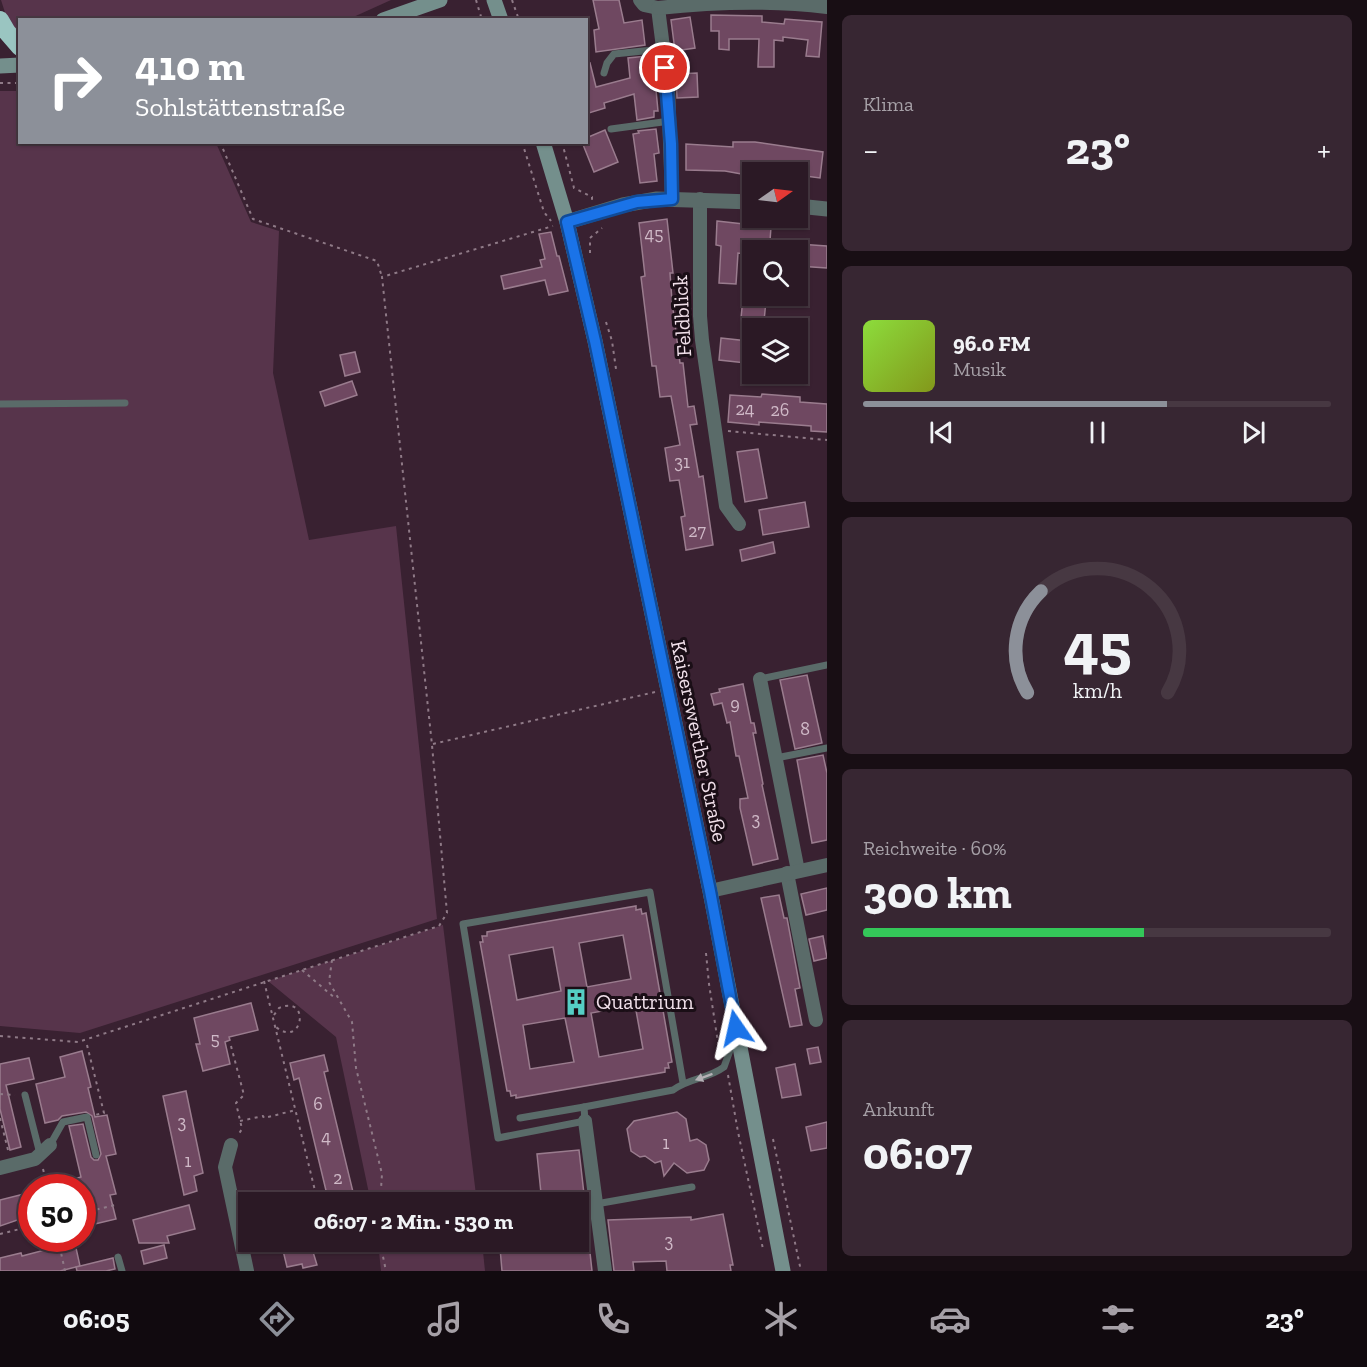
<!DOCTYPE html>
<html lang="de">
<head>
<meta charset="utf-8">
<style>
	body { margin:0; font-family:"Zilla Slab",serif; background:#372632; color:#f1f3f6; height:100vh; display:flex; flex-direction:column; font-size:22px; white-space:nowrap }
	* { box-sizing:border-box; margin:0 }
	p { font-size:20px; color:#a6a0a7 }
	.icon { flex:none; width:33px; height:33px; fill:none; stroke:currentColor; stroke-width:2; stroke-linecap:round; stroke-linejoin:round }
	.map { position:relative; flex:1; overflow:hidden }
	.panel { display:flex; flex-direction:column; gap:15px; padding:15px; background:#180e14; width:540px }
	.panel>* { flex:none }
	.top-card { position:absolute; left:18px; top:18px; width:570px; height:126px; border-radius:0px; box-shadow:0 2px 4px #0004,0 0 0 2px #473842; background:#8c9099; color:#fff; overflow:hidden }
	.needle { width:39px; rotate:76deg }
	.fabs { position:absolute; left:742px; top:162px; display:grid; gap:12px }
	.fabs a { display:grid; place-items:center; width:66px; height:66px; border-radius:0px; background:#2b1925; box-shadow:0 2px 4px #0004,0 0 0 2px #473842; font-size:30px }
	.speed { position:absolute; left:18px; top:1174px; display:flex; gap:12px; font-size:30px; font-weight:700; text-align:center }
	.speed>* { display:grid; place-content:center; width:78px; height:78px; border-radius:50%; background:#2b1925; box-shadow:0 2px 4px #0004,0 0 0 2px #473842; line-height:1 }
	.speed .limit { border:9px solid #d22; background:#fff; color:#111 }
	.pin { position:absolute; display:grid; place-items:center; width:51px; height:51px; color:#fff; margin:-26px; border:3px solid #fff; border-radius:50%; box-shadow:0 2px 6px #0007 }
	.me { position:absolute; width:66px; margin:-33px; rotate:349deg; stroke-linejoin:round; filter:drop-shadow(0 0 4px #0008) }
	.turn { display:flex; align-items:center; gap:21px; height:126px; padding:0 18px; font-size:27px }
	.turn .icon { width:78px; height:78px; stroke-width:2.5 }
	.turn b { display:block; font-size:42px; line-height:51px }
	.big { font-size:45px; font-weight:700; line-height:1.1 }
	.panel .tile { flex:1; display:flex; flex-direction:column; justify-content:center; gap:9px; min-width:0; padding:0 21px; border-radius:9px; background:#372632 }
	.panel .dial { align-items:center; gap:0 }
	.dial svg { height:156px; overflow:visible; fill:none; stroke:#473842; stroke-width:7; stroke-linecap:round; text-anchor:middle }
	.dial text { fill:#f1f3f6; stroke:none }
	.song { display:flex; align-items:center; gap:18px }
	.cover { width:72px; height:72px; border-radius:9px; background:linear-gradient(135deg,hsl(90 70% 55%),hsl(70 70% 35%)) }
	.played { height:6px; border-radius:3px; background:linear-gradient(90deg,#8c9099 65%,#473842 65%) }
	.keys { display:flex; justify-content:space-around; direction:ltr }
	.heat { display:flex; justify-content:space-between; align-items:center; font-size:33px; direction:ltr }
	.charge { height:9px; border-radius:4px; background:linear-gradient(90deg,#34c759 60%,#473842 0) }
	.trip { position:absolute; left:238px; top:1192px; width:351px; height:60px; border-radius:0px; background:#2b1925; box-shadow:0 2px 4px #0004,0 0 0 2px #473842; font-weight:700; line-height:60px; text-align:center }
	.tab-bar { display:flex; height:96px; justify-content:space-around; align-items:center; background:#110a0f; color:#a6a0a7 }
	.tab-bar .icon { width:42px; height:42px }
	.tab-bar .selected { color:#8c9099 }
	.tab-bar b { font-size:27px; color:#f1f3f6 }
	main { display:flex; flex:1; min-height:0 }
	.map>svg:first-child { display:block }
	.green { fill:#57344b }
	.building { fill:#6f4861; stroke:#9a7c8e; stroke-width:1.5; fill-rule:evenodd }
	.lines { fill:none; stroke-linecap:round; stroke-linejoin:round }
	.path { stroke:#8f7a87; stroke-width:2; stroke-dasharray:3 4.5; stroke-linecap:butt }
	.service { stroke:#5a6b69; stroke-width:7 }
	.minor { stroke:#5a6b69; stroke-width:14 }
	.tertiary { stroke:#5a6b69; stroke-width:15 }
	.secondary { stroke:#748f8c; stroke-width:15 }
	.motorway { stroke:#9ac5c1; stroke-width:18 }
	.oneway { fill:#b5b1b6 }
	.route-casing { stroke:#114b97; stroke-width:15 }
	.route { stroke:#1a73e8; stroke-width:10 }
	.labels { text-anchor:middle; stroke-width:6; stroke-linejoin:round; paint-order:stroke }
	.number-label { font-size:18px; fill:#d0bac8 }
	.street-label { font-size:21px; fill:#f1e0ea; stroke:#1a0e16 }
	.poi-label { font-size:21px; fill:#f1e0ea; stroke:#1a0e16; text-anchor:start }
</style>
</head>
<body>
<main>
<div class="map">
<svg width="827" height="1271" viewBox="0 0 827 1271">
	<rect width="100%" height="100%" fill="#392131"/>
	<g class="green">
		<path d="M1 0H391L349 19 20 20 19 38 9 25Z"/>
		<path d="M0 91H19L20 142 216 143 251 222 279 231 273 373 309 540 396 526 437 919 80 1033 0 1026Z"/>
		<path d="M443 925 477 1203H371L336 1037 268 981Z"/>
		<path d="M378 1242H482L485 1271H381Z"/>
	</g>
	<g class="building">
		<path d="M593 0H619L624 23 642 20 645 45 596 52 594 30 599 29Z"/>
		<path d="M711 15 762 16V22L784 24 785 19 822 22 819 57 806 56 808 40 783 37V41L774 40V67H758L759 39H729V50L719 49V31H711Z"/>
		<path d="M690 17 695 48 675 51 671 20Z"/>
		<path d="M647 56V59L653 58 658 111H654V117L637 120 634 94 604 103 605 108 589 113 586 109V64L590 63 596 87 630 78 628 58Z"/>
		<path d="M697 73 698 97 677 98 676 74Z"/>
		<path d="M656 129 659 153 654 154 657 181 640 183 633 134 639 133 638 131Z"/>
		<path d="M605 130 618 162 594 172 582 142H586V138Z"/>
		<path d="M733 142H755L823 152 820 178 798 175V172L753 170 752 174 747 175 725 171 686 170V144L733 147Z"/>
		<path d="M667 219 673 273H670L672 301 680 363H683L688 407 694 406 697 424 690 425 699 477 703 476 713 545 686 550 681 517 685 516 679 480 670 481 665 448 680 445 671 396 660 397 656 366H652L641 277 645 276 639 223Z"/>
		<path d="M717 221 771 227 770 241 790 243V250H753V255L738 253 736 284 719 283 721 246 716 245Z"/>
		<path d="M551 232 557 256H559L568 291 549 295 545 280 504 289 501 276 542 267 540 260 545 259 539 234Z"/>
		<path d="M798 244 827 246V268L798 266Z"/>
		<path d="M743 298 766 301 764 321 741 318Z"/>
		<path d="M721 338 748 341 746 363 719 360Z"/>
		<path d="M355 352 360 372 345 376 340 355Z"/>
		<path d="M352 381 357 395 325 406 320 392Z"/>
		<path d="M762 394 800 397V402L827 404V432L811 431V426L759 422V425L728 422 730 395 761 397Z"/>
		<path d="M758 449 767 498 745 502 737 452Z"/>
		<path d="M805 502 809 527 763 535 759 510Z"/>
		<path d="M773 542 775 553 742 561 740 550Z"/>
		<path d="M807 675 822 743 795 749 780 680Z"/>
		<path d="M743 684 751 723H754L756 733H753L763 784 762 785 778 859 753 865 740 808V799L748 798 739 756H736L730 722 727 723 722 703 714 705 711 694 720 692 719 689Z"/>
		<path d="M823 755 827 773V840L812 843 797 760Z"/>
		<path d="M827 888V910L806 915 801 894Z"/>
		<path d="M779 895 784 918H787L800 988 795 989 802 1025 790 1027 761 898Z"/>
		<path d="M636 906V910L641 909 642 914 646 913 672 1062 668 1063 669 1068H665V1072L516 1098V1095L511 1096 510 1091H507L480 942H483L482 936H487V932ZM623 935 631 979 587 987 579 943ZM553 947 561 991 517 1000 509 955ZM635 1005 643 1049 599 1057 591 1013ZM565 1018 574 1062 530 1069 523 1025Z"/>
		<path d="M823 936 827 958 814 961 809 939Z"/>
		<path d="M251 1003 258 1030 229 1037 230 1040 225 1042 230 1064 203 1071 196 1044H200L194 1018Z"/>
		<path d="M818 1047 821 1062 810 1064 807 1049Z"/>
		<path d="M82 1051 91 1087 88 1088 95 1117 107 1115 116 1154 106 1156 116 1194 110 1195 116 1219 82 1227V1188H76L74 1179 81 1177 69 1126 83 1124 91 1157 94 1160H98L101 1154 92 1116 86 1112 62 1116 58 1120 45 1123 36 1084 65 1077 60 1057Z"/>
		<path d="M324 1055 328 1071 324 1072 353 1192 351 1193 353 1203H329L299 1078 294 1080 290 1063Z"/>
		<path d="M29 1058 34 1079 6 1085 21 1147 10 1150 0 1109V1064Z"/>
		<path d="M795 1064 801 1095 782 1098 776 1068Z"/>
		<path d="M186 1091 203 1173 194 1176 197 1191 184 1195 163 1096Z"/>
		<path d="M677 1112 686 1119 690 1141 697 1139 706 1145 709 1160 704 1170 687 1173 674 1163 664 1176 661 1161 655 1163 645 1156 640 1157 631 1151 627 1129 634 1121Z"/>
		<path d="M827 1122V1148L811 1151 806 1127Z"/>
		<path d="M579 1150 585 1203H542L537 1154Z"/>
		<path d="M32 1192V1215L0 1226V1200Z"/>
		<path d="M189 1205 195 1229 167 1236 169 1243H139L133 1220Z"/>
		<path d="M723 1214 733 1265H730L731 1271H667L666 1261 633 1262 634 1271H614L608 1220 691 1217V1220Z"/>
		<path d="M579 1216H586L592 1271H502L500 1248 542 1242H579Z"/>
		<path d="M62 1239H74L80 1266 60 1271H0V1258L21 1253 22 1256 45 1250V1246L62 1242Z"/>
		<path d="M281 1242H310L317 1265 303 1268 302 1264 287 1267Z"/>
		<path d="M164 1245 167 1258 144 1264 141 1251Z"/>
		<path d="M113 1258 115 1269 106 1271H77L76 1267Z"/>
	</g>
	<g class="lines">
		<g class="path">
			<path d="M476 0 482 20"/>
			<path d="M512 0 519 20"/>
			<path d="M0 83H20"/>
			<path d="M220 142 253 219 377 261 382 277"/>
			<path d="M522 142 544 212 551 221"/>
			<path d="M562 142 574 188 592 197V200"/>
			<path d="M590 253V238L602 228"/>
			<path d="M606 322 612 341 616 369"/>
			<path d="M728 431 827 440"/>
			<path d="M433 744 655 692"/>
			<path d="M706 953 709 984 719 1049"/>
			<path d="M332 960 329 982 352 1022 356 1068 382 1174 380 1203"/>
			<path d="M302 970 336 999"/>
			<path d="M264 981 318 1203"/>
			<path d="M274 1015 279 1008C311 994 303 1049 276 1027"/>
			<path d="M0 1036 78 1042 439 926 447 913 432 745 382 277 553 226"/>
			<path d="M87 1045 104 1113 95 1115"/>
			<path d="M231 1046 244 1095 236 1103 242 1129 238 1135"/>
			<path d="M728 1075 738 1132 763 1249"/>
			<path d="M0 1094 15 1095"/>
			<path d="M0 1118 9 1154"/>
			<path d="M240 1121 263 1116 264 1118 296 1110"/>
			<path d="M773 1139 801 1271"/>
			<path d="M43 1169 48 1188"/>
			<path d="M82 1213 115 1205"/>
			<path d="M0 1234 32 1226"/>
			<path d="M58 1239 65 1271"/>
			<path d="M380 1242 386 1271"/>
			<path d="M318 1244 334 1246 348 1242"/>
		</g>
		<g class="service">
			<path d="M604 73 607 63 614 54 663 49"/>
			<path d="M611 129 670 121"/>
			<path d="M0 404 125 403"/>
			<path d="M760 679 827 665"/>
			<path d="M776 758 827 748"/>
			<path d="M683 1083 650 892 463 924 498 1138 585 1121 584 1107 673 1090C689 1078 708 1079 724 1067L734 1039"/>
			<path d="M25 1095 40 1154"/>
			<path d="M520 1118 584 1107"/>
			<path d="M50 1145 63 1122 87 1117 96 1155"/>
			<path d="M596 1204 692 1187"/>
			<path d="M118 1257 122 1271"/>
		</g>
		<g class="minor">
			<path d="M640 0 644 5 658 8 668 87 672 199"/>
			<path d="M658 8C714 2 770 0 827 7"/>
			<path d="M700 199V316L702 340 726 506 739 524"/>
			<path d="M760 679 798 871"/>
			<path d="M787 873 816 1020"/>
			<path d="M710 891 827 865"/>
			<path d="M585 1121 605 1271"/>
			<path d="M231 1145 225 1167 247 1271"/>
			<path d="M0 1168 35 1159 50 1145"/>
		</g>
		<g class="tertiary">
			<path d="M798 206 827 209"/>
			<path d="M567 222 623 205 657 199 753 202"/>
		</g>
		<g class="secondary">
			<path d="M494 0 501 20"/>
			<path d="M383 20 440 0"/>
			<path d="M0 66 20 65"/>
			<path d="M543 142 567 222 595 341 710 891 783 1271"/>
		</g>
		<path class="motorway" d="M0 20 7 32 20 47"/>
	</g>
	<defs><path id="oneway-solid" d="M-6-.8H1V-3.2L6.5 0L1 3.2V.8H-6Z" transform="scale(1.5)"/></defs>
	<use class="oneway" href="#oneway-solid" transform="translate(704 1077) rotate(160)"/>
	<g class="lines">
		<defs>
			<path id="route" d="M665 68 671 144 672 199 637 202 567 222 595 341 710 891 736 1028"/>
		</defs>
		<use href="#route" class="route-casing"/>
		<use href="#route" class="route"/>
	</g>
	<defs>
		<symbol id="building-bare" viewBox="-9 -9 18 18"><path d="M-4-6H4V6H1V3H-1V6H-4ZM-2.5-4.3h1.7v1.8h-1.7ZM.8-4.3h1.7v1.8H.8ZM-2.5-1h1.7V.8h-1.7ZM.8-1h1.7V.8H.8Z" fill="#55cec5" stroke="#1a0e16" stroke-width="2.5" paint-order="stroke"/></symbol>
	</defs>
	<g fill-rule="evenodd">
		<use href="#building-bare" x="557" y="983" width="38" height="38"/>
	</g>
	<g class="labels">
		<g class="number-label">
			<text x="654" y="240">45</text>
			<text x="745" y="415">24</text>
			<text x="780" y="416">26</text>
			<text x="682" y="468">31</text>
			<text x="697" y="537">27</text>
			<text x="735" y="710">9</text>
			<text x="805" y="735">8</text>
			<text x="756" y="825">3</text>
			<text x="215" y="1045">5</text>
			<text x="318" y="1110">6</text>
			<text x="182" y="1128">3</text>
			<text x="326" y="1143">4</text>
			<text x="666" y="1149">1</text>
			<text x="188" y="1167">1</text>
			<text x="338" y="1184">2</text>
			<text x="669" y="1247">3</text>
		</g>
		<g class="street-label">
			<text transform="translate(682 316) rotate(-93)" y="7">Feldblick</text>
			<text transform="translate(699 741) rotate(78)" y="7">Kaiserswerther Straße</text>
		</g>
		<g class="poi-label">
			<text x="596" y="1009">Quattrium</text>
		</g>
	</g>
</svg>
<div class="fabs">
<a><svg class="needle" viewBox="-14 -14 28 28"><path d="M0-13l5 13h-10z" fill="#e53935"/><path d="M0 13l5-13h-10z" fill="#a6a0a7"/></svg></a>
<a><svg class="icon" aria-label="search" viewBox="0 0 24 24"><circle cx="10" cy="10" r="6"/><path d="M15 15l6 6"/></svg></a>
<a><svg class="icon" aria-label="layers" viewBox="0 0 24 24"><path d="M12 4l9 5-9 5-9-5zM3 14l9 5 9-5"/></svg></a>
</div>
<div class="speed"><div class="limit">50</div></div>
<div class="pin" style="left:665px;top:68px;background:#d93025"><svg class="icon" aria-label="arrive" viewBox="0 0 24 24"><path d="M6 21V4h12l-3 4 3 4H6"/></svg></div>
<svg class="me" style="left:736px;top:1028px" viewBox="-20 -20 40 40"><path d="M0-17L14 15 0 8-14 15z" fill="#1a73e8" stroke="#fff" stroke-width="4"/></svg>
<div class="trip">06:07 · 2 Min. · 530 m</div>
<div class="top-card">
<div class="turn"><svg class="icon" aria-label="right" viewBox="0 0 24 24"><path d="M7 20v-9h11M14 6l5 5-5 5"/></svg><div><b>410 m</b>Sohlstättenstraße</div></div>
</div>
</div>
<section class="panel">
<div class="tile"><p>Klima</p>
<div class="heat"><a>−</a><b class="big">23°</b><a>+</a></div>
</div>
<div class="tile">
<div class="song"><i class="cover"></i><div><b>96.0 FM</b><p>Musik</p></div></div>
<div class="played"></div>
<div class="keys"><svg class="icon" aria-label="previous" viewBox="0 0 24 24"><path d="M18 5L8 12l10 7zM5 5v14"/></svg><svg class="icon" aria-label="pause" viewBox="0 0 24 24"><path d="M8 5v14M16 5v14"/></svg><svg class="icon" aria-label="next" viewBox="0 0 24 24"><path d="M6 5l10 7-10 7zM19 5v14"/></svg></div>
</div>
<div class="tile dial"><svg viewBox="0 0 100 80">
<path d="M14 69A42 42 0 1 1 86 69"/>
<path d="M14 69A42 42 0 0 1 21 17" stroke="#8c9099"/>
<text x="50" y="56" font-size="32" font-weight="700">45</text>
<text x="50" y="72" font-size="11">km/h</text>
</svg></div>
<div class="tile"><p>Reichweite · 60%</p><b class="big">300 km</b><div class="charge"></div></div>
<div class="tile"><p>Ankunft</p><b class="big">06:07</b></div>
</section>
</main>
<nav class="tab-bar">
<b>06:05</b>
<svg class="icon selected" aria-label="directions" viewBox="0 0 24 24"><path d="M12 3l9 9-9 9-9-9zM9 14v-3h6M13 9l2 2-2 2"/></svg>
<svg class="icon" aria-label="music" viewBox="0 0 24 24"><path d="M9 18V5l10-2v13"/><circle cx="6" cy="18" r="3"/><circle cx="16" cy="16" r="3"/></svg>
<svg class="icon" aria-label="phone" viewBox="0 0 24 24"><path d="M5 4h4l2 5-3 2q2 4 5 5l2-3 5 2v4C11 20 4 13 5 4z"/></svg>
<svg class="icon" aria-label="climate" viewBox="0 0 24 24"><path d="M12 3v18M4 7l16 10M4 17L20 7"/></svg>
<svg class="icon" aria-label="car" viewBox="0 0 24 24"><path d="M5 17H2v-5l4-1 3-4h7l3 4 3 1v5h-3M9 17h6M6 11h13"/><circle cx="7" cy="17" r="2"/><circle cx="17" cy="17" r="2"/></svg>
<svg class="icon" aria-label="filters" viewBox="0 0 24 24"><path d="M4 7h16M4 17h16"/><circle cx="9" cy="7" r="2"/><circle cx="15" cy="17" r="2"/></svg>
<b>23°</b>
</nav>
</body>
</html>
